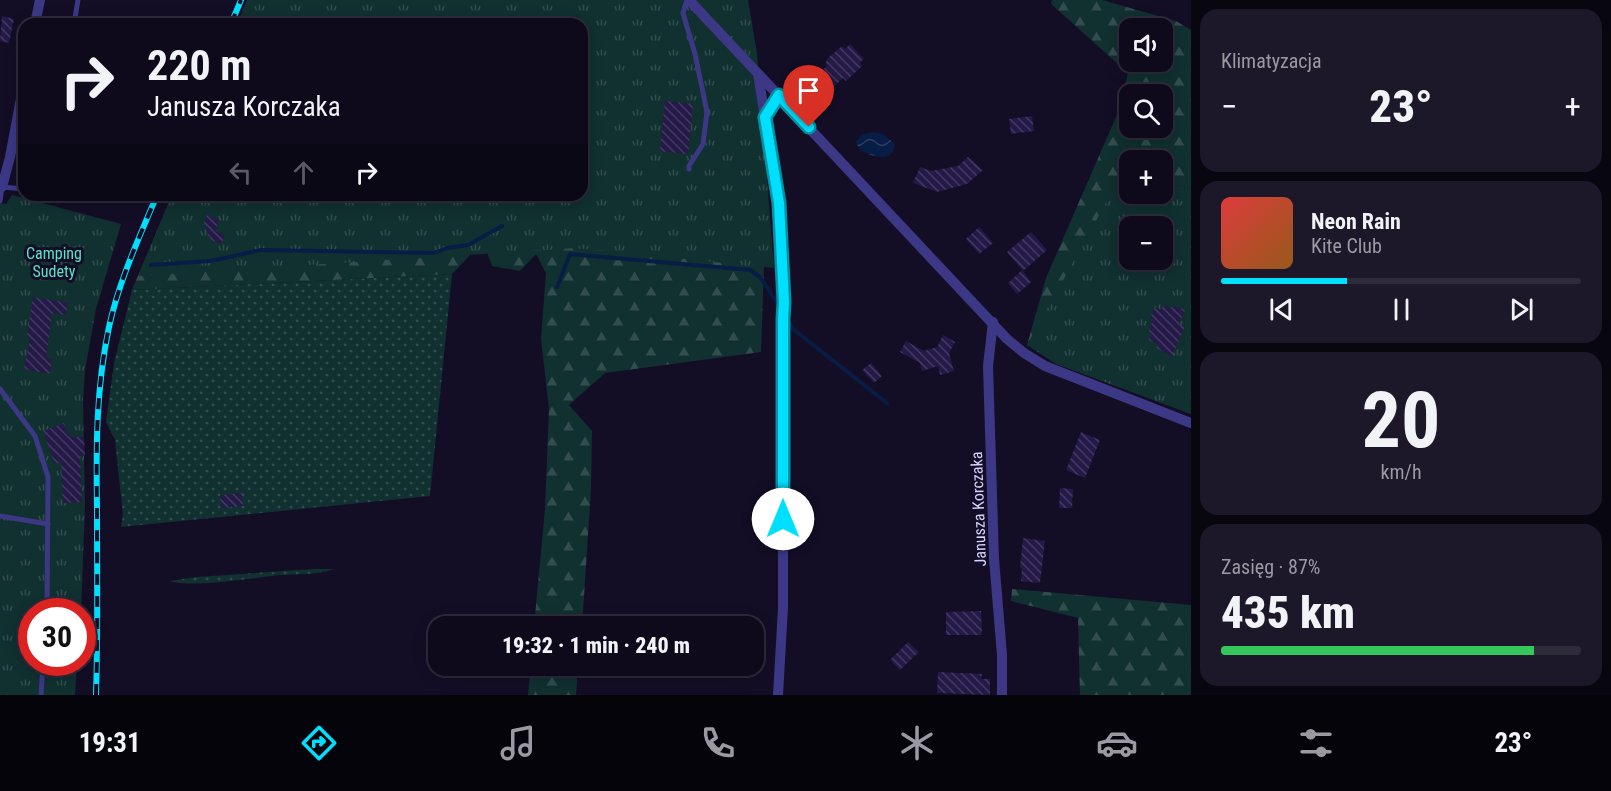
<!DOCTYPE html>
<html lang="pl">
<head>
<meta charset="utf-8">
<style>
	body { margin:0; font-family:"Roboto Condensed",sans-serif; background:#1c1829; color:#f1f3f6; height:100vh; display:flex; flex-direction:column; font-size:22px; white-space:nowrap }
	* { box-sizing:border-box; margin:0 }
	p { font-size:20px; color:#9b9aa3 }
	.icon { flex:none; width:33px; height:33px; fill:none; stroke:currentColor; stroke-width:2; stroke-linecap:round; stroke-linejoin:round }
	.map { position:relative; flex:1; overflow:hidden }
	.panel { display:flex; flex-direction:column; gap:9px; padding:9px; background:#08060f; width:420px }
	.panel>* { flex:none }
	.hud { position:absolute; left:18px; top:18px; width:570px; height:183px; border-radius:18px; box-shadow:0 3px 15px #0003,0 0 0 2px #2e2b3b; background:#0e0a1c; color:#f1f3f6; overflow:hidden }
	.tools { position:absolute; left:1119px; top:18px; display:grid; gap:12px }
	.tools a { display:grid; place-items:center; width:54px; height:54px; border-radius:12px; background:#0e0a1c; box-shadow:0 3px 15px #0003,0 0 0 2px #2e2b3b; font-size:30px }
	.speed { position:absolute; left:18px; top:598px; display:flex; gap:12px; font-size:30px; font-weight:700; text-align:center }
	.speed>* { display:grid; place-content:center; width:78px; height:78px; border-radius:50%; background:#0e0a1c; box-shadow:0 3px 15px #0003,0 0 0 2px #2e2b3b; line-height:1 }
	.speed .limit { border:9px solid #d22; background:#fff; color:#111 }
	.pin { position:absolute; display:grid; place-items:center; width:51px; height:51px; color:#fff; margin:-62px -26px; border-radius:50% 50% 50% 0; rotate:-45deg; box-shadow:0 0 6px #0007 }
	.pin .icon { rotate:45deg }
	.me { position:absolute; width:66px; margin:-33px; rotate:0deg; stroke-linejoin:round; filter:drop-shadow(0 0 4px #0008) }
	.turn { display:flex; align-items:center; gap:21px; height:126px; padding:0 30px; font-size:27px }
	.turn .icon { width:78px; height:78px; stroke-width:2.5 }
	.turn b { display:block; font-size:42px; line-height:51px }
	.lanes { display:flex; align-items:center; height:57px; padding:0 30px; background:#0003; justify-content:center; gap:30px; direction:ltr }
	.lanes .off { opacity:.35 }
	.big { font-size:45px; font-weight:800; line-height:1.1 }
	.panel .tile { flex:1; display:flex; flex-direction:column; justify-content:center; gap:9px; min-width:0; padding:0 21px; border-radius:18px; background:#1c1829 }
	.panel .dial { align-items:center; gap:0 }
	.dial b { font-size:78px; line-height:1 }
	.song { display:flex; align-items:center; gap:18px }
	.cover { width:72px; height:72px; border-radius:9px; background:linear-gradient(135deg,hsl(0 70% 55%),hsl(30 70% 35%)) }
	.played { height:6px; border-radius:3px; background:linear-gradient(90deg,#00e0fe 35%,#2e2b3b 35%) }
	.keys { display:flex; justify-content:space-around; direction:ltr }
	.heat { display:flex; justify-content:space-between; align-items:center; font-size:33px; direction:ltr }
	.charge { height:9px; border-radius:4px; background:linear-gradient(90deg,#34c759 87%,#2e2b3b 0) }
	.trip { position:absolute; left:428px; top:616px; width:336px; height:60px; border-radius:18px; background:#0e0a1c; box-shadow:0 3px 15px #0003,0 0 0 2px #2e2b3b; font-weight:800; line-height:60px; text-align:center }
	.dock { display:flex; height:96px; justify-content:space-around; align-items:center; background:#06040b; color:#9b9aa3 }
	.dock .icon { width:42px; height:42px }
	.dock .active { color:#00e0fe }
	.dock b { font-size:27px; color:#f1f3f6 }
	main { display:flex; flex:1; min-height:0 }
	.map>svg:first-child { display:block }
	.grass { fill:url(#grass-dots) }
	.forest { fill:url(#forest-firs); fill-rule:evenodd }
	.park { fill:url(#park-tufts); fill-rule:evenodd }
	.water { fill:url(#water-waves) }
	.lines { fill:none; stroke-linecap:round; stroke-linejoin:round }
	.stream { stroke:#081d45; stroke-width:4 }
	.building { fill:url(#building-back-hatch) }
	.lane { stroke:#3c3886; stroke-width:5 }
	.street { stroke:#3c3886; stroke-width:10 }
	.rail-casing { stroke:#00e0fe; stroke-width:6 }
	.rail { stroke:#130e26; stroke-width:4; stroke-dasharray:11; stroke-linecap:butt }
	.route-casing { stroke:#0092a5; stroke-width:15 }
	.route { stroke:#00e0fe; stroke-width:10 }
	.labels { text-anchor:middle; stroke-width:6; stroke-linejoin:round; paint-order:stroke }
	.park-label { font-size:16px; fill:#5ae3c4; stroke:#130e26 }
	.street-label { font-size:16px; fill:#d9d3ff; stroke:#130e26 }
</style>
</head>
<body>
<main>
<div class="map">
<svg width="1191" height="695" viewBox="0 0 1191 695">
	<defs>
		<pattern id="grass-dots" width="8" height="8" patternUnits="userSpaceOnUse" patternTransform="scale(1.5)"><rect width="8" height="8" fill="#113030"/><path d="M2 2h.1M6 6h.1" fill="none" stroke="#334d4f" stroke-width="1.8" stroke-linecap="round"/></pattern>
		<pattern id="forest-firs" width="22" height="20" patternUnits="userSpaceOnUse" patternTransform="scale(1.5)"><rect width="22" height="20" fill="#113030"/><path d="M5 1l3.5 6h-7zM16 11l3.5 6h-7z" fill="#334d4f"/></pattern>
		<pattern id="park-tufts" width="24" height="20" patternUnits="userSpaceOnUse" patternTransform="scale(1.5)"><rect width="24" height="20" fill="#113030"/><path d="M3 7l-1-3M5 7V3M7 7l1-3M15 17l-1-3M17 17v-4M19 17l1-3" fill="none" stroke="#334d4f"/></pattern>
		<pattern id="water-waves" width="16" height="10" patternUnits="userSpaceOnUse" patternTransform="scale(1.5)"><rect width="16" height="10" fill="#081d45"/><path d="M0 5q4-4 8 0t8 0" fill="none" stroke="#2b3d61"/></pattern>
		<pattern id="building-back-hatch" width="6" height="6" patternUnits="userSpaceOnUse" patternTransform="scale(1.5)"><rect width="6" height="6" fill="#241947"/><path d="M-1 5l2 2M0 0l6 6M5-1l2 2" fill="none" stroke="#433a63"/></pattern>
	</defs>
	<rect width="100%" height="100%" fill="#130e26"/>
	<g class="grass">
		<path d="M452 274 430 496 121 527 123 515 115 440 106 422 114 363 132 290Z"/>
		<path d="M313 569H334C318 575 297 574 279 575 253 578 191 588 169 581L197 577Z"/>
	</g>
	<g class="forest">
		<path d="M247 0H743L768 147 761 352 605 373 569 405 592 431 591 489 582 627H534L545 509 549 409 541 339 546 273 536 254 520 271 492 266 485 246 471 254 452 274 132 290 172 195H582V24H237Z"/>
		<path d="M1052 0H1102L1176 21 1191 30V188L1163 182 1162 160H1130L1129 175 1027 345 1046 278 1119 110 1128 73 1051 4ZM1130 28H1162V62H1130ZM1130 94H1162V128H1130Z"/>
		<path d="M1012 589 1191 605V695H1080L1078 618 1011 601Z"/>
		<path d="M531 666H578L576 695H528Z"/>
	</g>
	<g class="park">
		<path d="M250 0H748L757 53 774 268 576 248 138 276 172 195H582V24H241Z"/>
		<path d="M1122 174 1129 175 1130 194H1162L1163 182 1191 188V414L1056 364 1027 345ZM1130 226H1162V260H1130Z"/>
		<path d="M12 195 121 224 96 309 85 370 83 399 85 504 81 612H32V663H77L75 695H0V203L6 204Z"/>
	</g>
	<path class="water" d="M873 132 883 134 895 144C893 165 870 156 859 149L856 142 861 135Z"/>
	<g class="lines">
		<g class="stream">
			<path d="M151 265 211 261 261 250 434 253 447 248 468 245 502 226"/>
			<path d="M557 287 570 254 750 270 760 277 780 307"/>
			<path d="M787 319 793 329 887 403"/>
		</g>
	</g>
	<g class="building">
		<path d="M2 16 14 19 9 43 0 41Z"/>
		<path d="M850 44 864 59 860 62 862 66 846 81 843 78 827 93 813 79 827 66 825 64 828 58 842 46 845 49Z"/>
		<path d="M665 101 693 104 688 154 660 151Z"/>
		<path d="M1032 116 1034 131 1011 134 1009 119Z"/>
		<path d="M968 157 983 170 967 184 937 192 913 183 920 167 931 171 958 166Z"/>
		<path d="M207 215 219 220 215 231 225 235 221 244 211 240 204 223Z"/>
		<path d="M979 227 993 243 979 254 966 239Z"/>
		<path d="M1031 232 1047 250 1023 271 1007 252Z"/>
		<path d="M1022 270 1031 282 1017 294 1008 283Z"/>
		<path d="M33 297 68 303 66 315 52 313 46 357 52 359 50 374 24 369 30 338 27 337Z"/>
		<path d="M1164 305 1172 308 1173 306 1185 310 1179 324 1185 326 1172 356 1156 348 1158 344 1148 340 1152 333 1149 332 1153 319 1150 318 1155 307 1162 310Z"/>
		<path d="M943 335 955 342 949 353 954 371 940 375 938 366 922 371 920 363 900 352 906 341 924 351 937 347Z"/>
		<path d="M871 363 882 376 874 383 862 370Z"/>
		<path d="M64 423 70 437H84L85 456H80L82 502 63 503 61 462 55 464 43 431Z"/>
		<path d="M1081 432 1100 440 1085 478 1066 470Z"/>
		<path d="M1060 488 1073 489 1072 508H1059Z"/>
		<path d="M242 493 243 506 221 508 220 495Z"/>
		<path d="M1023 538 1045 541 1040 583 1021 581 1022 568H1020Z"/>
		<path d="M981 611 982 635H946V612Z"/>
		<path d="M908 642 919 652 900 670 890 660Z"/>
		<path d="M938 672 982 674 981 679H990V695L937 693Z"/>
	</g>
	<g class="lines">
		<g class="lane">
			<path d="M687 0 683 13 695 54 707 112 703 144 689 166V169"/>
			<path d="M74 24 78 0"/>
			<path d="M0 201 2 187 24 189"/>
			<path d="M0 389 35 436 48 477 47 612"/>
			<path d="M0 516 48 524"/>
			<path d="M41 695 43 663"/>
		</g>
		<g class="street">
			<path d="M689 0 1007 339 1024 353 1045 366 1191 423"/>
			<path d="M35 24 40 0"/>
			<path d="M758 74 779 203 784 301 783 319V608L778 695"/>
			<path d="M765 117 779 95"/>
			<path d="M0 188 2 187 10 157 24 83"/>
			<path d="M993 322 988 366 994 559 1002 655V695"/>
		</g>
		<defs>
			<g id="rail">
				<path d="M231 24 241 0"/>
				<path d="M96 695C98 633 97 571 97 508 96 447 96 388 109 327 119 281 139 238 157 195"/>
			</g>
		</defs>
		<use href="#rail" class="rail-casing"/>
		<use href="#rail" class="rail"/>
	</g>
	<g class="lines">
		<defs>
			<path id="route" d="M783 519V319L784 302 779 203 765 117 779 95 809 127"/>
		</defs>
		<use href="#route" class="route-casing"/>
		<use href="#route" class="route"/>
	</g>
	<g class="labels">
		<g class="park-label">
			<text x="54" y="259">Camping<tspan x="54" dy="18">Sudety</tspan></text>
		</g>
		<g class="street-label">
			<text transform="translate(978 509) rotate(-92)" y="6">Janusza Korczaka</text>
		</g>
	</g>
</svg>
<div class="tools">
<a><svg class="icon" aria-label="sound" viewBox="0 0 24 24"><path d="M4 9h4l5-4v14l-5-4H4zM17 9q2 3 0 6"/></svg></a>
<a><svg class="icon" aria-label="search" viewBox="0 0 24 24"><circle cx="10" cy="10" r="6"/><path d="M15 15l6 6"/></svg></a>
<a>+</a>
<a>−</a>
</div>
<div class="speed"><div class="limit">30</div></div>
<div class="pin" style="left:809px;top:127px;background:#d93025"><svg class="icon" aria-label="arrive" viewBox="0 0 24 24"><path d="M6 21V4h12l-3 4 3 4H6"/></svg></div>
<svg class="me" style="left:783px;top:519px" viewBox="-20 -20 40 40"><circle r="19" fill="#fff"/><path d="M0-13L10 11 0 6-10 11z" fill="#00e0fe"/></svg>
<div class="trip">19:32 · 1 min · 240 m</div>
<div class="hud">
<div class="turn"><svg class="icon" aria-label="right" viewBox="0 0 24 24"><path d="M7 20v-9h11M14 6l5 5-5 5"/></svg><div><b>220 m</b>Janusza Korczaka</div></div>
<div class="lanes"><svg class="icon off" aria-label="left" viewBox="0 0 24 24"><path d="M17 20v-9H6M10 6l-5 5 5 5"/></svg><svg class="icon off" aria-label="ahead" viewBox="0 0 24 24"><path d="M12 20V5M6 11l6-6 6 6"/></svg><svg class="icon" aria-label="right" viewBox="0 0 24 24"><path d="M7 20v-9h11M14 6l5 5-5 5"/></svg></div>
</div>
</div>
<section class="panel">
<div class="tile"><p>Klimatyzacja</p>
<div class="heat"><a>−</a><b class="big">23°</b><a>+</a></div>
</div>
<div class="tile">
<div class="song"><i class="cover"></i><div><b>Neon Rain</b><p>Kite Club</p></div></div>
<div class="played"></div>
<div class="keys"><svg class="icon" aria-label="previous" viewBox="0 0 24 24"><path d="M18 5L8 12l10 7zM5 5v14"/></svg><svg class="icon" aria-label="pause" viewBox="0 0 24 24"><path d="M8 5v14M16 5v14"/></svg><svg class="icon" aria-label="next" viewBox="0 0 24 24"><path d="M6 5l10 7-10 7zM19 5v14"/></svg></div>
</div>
<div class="tile dial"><b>20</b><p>km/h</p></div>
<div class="tile"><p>Zasięg · 87%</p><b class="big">435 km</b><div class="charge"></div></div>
</section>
</main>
<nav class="dock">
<b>19:31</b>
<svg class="icon active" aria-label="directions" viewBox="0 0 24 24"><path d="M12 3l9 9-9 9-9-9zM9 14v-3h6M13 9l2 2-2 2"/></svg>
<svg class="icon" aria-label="music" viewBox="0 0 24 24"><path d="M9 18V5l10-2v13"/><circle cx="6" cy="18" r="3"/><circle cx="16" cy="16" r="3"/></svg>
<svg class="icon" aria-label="phone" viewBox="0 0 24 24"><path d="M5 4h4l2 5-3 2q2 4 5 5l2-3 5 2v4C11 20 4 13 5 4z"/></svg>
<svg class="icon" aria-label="climate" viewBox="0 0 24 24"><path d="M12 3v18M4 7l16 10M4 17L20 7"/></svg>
<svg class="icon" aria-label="car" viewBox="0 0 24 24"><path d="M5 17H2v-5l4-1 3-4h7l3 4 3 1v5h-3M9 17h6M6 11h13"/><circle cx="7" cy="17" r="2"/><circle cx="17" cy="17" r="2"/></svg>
<svg class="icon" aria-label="filters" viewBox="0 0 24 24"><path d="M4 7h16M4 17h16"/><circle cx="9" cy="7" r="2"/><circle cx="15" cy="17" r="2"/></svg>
<b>23°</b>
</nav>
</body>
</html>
